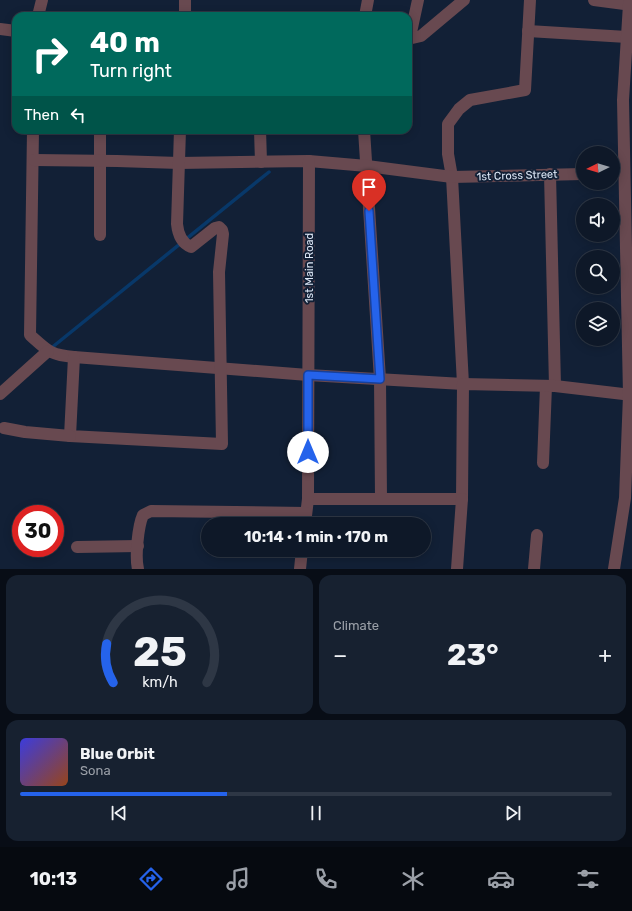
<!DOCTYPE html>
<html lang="en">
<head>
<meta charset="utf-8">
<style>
	body { margin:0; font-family:Rubik,sans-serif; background:#172130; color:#f1f3f6; height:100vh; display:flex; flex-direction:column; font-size:15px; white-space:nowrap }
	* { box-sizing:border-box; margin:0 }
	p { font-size:13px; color:#9ba0a8 }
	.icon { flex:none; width:22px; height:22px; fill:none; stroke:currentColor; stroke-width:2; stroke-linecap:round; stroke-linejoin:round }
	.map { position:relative; height:569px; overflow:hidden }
	.drawer { display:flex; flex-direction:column; gap:6px; padding:6px; background:#080d16; flex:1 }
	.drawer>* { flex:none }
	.banner { position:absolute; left:12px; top:12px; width:400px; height:122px; border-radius:12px; box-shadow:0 2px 10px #0003,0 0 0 1px #2e3745; background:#00695c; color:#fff; overflow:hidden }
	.needle { width:26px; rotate:265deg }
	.buttons { position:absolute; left:576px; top:146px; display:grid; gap:8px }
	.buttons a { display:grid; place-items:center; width:44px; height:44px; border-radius:50%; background:#0e1828; box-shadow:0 2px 10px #0003,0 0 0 1px #2e3745; font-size:20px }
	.speed { position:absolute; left:12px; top:505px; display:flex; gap:8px; font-size:20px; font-weight:700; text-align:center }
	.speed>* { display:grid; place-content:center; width:52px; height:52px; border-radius:50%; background:#0e1828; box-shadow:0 2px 10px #0003,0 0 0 1px #2e3745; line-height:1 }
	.speed .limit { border:6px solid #d22; background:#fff; color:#111 }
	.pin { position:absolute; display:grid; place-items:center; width:34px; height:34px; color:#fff; margin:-41px -17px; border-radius:50% 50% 50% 0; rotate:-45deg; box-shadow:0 0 4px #0007 }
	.pin .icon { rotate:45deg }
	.me { position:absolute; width:44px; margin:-22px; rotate:0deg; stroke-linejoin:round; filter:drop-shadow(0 0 3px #0008) }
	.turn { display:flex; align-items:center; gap:14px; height:84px; padding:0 12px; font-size:18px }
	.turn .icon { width:52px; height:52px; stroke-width:2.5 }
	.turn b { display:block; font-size:28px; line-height:34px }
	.then { display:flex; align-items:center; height:38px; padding:0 12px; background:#0003; gap:8px; font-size:15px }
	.big { font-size:30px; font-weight:700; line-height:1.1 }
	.drawer .tile { flex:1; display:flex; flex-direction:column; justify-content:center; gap:6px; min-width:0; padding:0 14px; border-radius:12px; background:#172130 }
	.drawer .dial { align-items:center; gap:0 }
	.dial svg { height:104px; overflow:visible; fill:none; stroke:#2e3745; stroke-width:7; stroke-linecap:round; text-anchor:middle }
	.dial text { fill:#f1f3f6; stroke:none }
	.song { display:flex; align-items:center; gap:12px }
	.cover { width:48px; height:48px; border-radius:6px; background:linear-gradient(135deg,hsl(240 70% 55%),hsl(20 70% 35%)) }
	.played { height:4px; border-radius:2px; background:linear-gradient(90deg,#2563eb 35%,#2e3745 35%) }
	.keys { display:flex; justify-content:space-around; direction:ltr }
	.heat { display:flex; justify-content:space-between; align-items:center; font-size:22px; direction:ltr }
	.drawer .tiles { flex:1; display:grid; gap:6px; grid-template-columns:1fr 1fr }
	.tile:last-child { grid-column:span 2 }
	.trip { position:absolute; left:201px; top:517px; width:230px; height:40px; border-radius:20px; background:#0e1828; box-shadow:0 2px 10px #0003,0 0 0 1px #2e3745; font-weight:700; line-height:40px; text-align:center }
	.tab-bar { display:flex; height:64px; justify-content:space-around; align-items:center; background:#060a10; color:#9ba0a8 }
	.tab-bar .icon { width:28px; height:28px }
	.tab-bar .selected { color:#2563eb }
	.tab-bar b { font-size:18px; color:#f1f3f6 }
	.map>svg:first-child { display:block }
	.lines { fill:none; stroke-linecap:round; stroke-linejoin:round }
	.stream { stroke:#083869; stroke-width:3.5 }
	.minor { stroke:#684950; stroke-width:12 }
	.route-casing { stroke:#184099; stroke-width:10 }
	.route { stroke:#2563eb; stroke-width:7 }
	.labels { text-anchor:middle; stroke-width:4; stroke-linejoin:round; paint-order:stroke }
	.street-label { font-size:11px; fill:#dde7f6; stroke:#122036 }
</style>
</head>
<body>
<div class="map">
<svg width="632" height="569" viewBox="0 0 632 569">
	<rect width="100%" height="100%" fill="#122036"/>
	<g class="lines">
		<path class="stream" d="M50 349 269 172"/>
		<g class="minor">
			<path d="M594 0 632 5"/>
			<path d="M38 16 42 0"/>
			<path d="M185 16V0"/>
			<path d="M365 16 368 0"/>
			<path d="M0 29 16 31"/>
			<path d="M528 31 627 37"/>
			<path d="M410 37 418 0"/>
			<path d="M408 39 421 36 464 0"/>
			<path d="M33 130 30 335C48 351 50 355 74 357L308 375 463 384 452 177 448 154V124L459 109 470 100 525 90 530 0"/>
			<path d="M100 130V235"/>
			<path d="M260 130 261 162"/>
			<path d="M364 130 380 379 381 499"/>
			<path d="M34 160 117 161 179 163 309 161 367 166 452 177 583 174"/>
			<path d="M550 174 555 386"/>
			<path d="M74 357 70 436 222 444 219 272 223 234 222 230 219 227 215 228 191 247C181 243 178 234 177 224L180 130"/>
			<path d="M0 394 48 351"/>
			<path d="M4 428 25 432 70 436"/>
			<path d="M543 463 546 386"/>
			<path d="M308 499H462L463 384 555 386 632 395"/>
			<path d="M305 524 308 499 309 161"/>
			<path d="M77 547 138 546"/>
			<path d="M138 569C135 557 138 526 143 515L151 511 306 513"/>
			<path d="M300 569 302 550"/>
			<path d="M457 569 462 499"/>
			<path d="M534 569 537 535"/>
			<path d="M614 569 625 498 629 395 623 100 629 4"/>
		</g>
	</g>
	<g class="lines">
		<defs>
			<path id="route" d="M308 452V375L380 379 369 211"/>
		</defs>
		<use href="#route" class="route-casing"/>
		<use href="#route" class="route"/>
	</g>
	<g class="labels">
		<g class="street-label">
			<text transform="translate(517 175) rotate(-2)" y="4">1st Cross Street</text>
			<text transform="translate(309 268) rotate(-90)" y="4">1st Main Road</text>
		</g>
	</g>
</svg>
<div class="buttons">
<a><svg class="needle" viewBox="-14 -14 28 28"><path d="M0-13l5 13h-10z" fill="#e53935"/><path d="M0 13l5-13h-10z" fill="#9ba0a8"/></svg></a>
<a><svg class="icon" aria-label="sound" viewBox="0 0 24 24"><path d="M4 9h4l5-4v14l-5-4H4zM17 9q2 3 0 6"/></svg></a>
<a><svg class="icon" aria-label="search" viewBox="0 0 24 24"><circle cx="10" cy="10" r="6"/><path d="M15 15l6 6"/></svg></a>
<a><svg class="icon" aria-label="layers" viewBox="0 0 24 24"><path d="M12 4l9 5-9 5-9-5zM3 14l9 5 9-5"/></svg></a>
</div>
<div class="speed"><div class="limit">30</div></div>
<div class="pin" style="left:369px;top:211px;background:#d93025"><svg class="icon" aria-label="arrive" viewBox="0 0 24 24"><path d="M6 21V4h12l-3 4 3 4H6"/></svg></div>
<svg class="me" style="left:308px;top:452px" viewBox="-20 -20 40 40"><circle r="19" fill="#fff"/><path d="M0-13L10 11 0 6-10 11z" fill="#2563eb"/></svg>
<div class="trip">10:14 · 1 min · 170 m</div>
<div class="banner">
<div class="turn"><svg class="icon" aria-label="right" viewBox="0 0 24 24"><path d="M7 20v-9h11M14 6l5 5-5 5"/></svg><div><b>40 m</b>Turn right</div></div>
<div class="then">Then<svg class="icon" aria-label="left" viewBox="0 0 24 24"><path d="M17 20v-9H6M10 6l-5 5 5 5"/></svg></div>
</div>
</div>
<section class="drawer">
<div class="tiles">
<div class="tile dial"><svg viewBox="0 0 100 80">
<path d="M14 69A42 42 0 1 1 86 69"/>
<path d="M14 69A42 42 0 0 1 9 39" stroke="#2563eb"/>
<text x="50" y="56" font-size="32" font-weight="700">25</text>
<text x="50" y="72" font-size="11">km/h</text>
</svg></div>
<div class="tile"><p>Climate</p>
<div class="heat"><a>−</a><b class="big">23°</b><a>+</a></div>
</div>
<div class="tile">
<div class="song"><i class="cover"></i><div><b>Blue Orbit</b><p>Sona</p></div></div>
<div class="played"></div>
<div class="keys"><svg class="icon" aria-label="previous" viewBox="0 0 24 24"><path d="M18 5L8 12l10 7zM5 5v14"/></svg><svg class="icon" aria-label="pause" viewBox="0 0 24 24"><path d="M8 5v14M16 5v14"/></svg><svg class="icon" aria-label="next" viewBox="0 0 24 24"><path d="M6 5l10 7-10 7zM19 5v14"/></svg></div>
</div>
</div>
</section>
<nav class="tab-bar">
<b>10:13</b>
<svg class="icon selected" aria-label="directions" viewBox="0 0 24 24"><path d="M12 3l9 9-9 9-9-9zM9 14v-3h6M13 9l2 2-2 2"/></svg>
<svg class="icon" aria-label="music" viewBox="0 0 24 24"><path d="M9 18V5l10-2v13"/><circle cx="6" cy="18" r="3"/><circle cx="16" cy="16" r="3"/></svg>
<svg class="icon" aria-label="phone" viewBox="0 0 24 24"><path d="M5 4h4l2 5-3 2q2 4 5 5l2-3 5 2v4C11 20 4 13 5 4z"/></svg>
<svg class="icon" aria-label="climate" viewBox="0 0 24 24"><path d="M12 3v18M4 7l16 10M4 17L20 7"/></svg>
<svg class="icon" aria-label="car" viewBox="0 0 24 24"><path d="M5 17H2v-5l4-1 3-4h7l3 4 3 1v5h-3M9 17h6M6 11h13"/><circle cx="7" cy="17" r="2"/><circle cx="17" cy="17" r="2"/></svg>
<svg class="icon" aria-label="filters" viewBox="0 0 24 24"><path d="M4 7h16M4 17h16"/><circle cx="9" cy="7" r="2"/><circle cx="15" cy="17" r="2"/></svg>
</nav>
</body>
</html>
